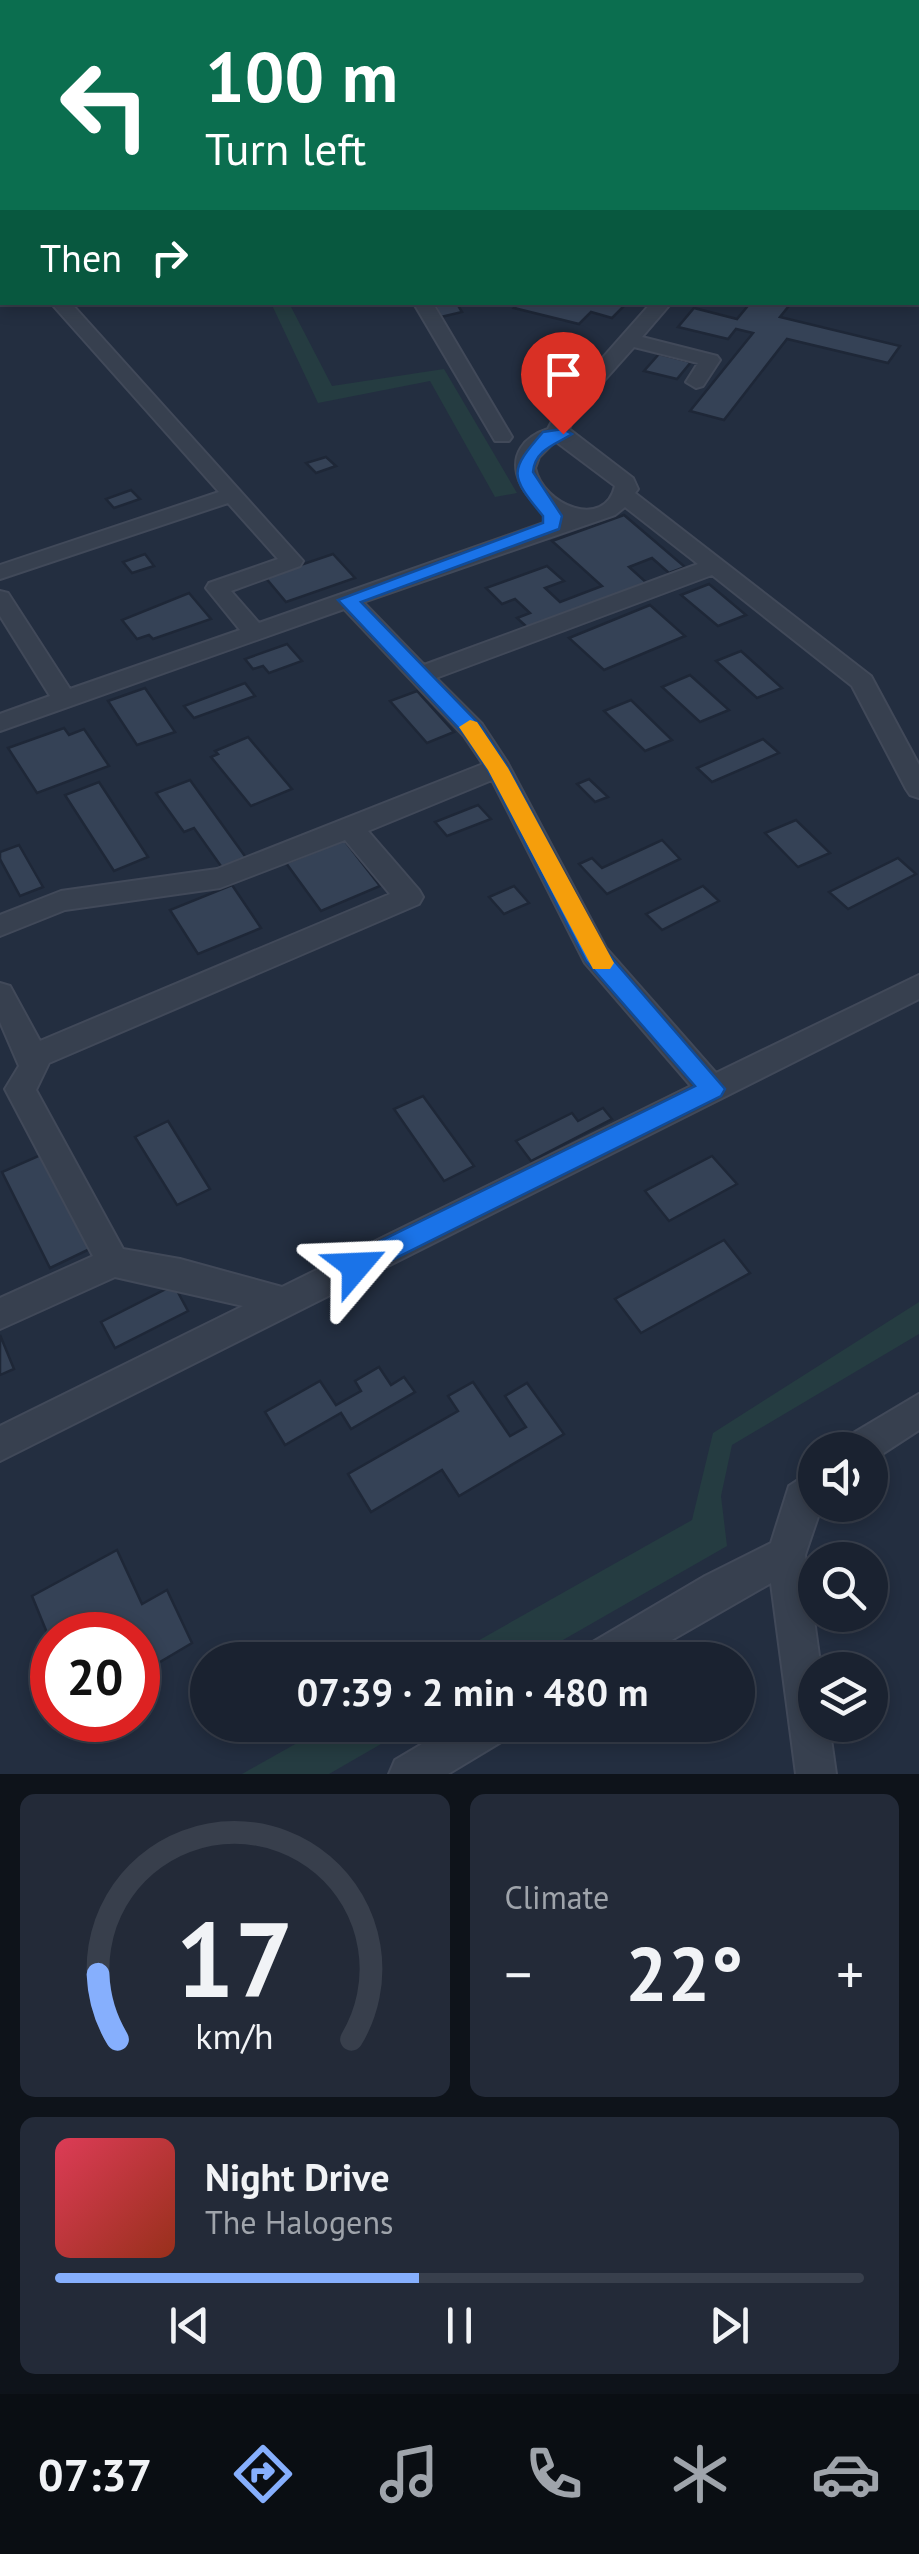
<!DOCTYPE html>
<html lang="en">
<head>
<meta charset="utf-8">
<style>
	body { margin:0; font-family:"PT Sans",sans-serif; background:#232a38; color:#f1f3f6; height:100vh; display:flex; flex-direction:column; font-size:38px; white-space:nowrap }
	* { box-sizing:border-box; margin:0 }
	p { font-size:32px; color:#9fa4ab }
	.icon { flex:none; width:55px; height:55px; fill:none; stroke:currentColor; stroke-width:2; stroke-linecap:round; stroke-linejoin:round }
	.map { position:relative; height:1774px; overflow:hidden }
	.panel { display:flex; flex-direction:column; gap:20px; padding:20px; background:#0e131a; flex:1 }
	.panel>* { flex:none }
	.guide { position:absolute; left:0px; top:0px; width:920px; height:305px; box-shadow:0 5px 15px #0003,0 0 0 2px #383f4c; background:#0b6e4f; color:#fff; overflow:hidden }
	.tools { position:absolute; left:798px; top:1432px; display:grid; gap:20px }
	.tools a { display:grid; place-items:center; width:90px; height:90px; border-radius:50%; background:#1a2230; box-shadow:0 5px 15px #0003,0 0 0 2px #383f4c; font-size:50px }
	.speed { position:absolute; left:30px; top:1612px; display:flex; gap:20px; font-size:50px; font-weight:700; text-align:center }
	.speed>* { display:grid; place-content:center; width:130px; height:130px; border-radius:50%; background:#1a2230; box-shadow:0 5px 15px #0003,0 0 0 2px #383f4c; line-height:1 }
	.speed .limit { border:15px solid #d22; background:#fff; color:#111 }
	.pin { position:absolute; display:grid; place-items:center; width:85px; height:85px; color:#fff; margin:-102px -42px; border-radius:50% 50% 50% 0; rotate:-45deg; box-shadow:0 0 10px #0007 }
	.pin .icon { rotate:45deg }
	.me { position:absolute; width:110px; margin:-55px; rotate:64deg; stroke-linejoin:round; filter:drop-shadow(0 0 8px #0008) }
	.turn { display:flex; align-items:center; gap:35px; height:210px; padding:0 40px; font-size:45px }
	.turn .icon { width:130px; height:130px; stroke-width:2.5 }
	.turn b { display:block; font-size:70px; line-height:85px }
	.then { display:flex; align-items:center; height:95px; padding:0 40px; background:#0003; gap:20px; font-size:38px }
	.big { font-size:75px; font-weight:600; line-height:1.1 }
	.panel .tile { flex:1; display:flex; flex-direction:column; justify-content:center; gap:15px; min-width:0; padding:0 35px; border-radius:15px; background:#232a38 }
	.panel .dial { align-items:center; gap:0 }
	.dial svg { height:260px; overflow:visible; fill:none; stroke:#383f4c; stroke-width:7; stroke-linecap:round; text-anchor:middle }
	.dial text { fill:#f1f3f6; stroke:none }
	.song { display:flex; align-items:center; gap:30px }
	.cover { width:120px; height:120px; border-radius:15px; background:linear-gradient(135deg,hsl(350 70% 55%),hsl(10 70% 35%)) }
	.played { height:10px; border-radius:5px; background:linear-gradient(90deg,#86affd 45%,#383f4c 45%) }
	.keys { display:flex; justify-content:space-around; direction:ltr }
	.heat { display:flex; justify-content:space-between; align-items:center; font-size:55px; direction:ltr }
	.panel .tiles { flex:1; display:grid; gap:20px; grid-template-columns:1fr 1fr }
	.tile:last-child { grid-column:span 2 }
	.trip { position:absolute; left:190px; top:1642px; width:565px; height:100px; border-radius:50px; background:#1a2230; box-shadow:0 5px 15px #0003,0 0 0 2px #383f4c; font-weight:600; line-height:100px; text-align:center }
	.tabs { display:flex; height:160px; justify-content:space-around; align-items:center; background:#0a0e13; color:#9fa4ab }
	.tabs .icon { width:70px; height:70px }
	.tabs .current { color:#86affd }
	.tabs b { font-size:45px; color:#f1f3f6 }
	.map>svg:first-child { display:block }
	.green { fill:#253c41 }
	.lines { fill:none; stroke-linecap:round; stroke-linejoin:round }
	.stream { stroke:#16243e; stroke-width:5 }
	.building { fill:#354256; stroke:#1e2737; stroke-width:2.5 }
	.minor-casing { stroke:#414959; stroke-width:4 }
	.minor { fill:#37404f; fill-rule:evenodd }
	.route { fill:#1a73e8; stroke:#114b97; stroke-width:2.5 }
	.slow { fill:#f59e0b }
</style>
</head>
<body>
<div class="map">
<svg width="919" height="1774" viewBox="0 0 919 1774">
	<rect width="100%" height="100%" fill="#232e40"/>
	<g class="green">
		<path d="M271 303H289L332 386 444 369 517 493 495 497 430 381 318 403Z"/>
		<path d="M919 1302V1334L732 1445 721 1496 727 1546 528 1660H444L692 1520 713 1433Z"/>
		<path d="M329 1725H414L329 1774H242Z"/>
	</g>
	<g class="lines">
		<path class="stream" d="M397 2 404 0"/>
	</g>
	<g class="building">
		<path d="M433 302H456L462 312 441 317Z"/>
		<path d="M520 302H628L612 318 591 312 579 324 514 308Z"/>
		<path d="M751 302H792L780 317 900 346 888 363 787 339 724 420 690 411 753 333 736 329 728 339 678 327 694 308 737 319Z"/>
		<path d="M659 354 691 362 677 379 644 371Z"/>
		<path d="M326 457 336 466 316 473 306 463Z"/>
		<path d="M131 490 140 499 114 508 106 499Z"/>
		<path d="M624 515 685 567 669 573 652 558 629 567 648 584 529 629 517 618 530 613 515 599 502 604 486 588 547 566 564 581 545 588 560 602 602 586 552 541Z"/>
		<path d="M145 554 154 566 132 573 123 562Z"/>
		<path d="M333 554 355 578 286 602 265 577Z"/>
		<path d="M709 584 746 615 718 626 681 595Z"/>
		<path d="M189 593 211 619 153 639 149 635 137 639 122 620Z"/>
		<path d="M650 605 685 636 604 670 569 638Z"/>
		<path d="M287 644 302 661 269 673 263 666 253 669 245 659Z"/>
		<path d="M741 651 782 688 757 698 716 661Z"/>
		<path d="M690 675 729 710 700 722 662 687Z"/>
		<path d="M245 683 255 696 194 718 184 706Z"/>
		<path d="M145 688 175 732 137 745 108 701Z"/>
		<path d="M417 691 454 732 427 743 390 701Z"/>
		<path d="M631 700 672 740 645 751 604 711Z"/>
		<path d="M64 728 69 735 84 729 109 766 37 793 8 748Z"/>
		<path d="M248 737 292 789 251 806 211 757 218 754 215 751Z"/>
		<path d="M763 739 779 753 712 782 697 768Z"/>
		<path d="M589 779 608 797 595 802 577 784Z"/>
		<path d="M190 780 247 859 223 869 194 828 184 832 156 793Z"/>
		<path d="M99 782 148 857 114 871 65 795Z"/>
		<path d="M478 805 491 819 447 836 435 822Z"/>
		<path d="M796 820 830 853 798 867 765 833Z"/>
		<path d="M344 840 380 886 321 911 286 863Z"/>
		<path d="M662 840 680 859 607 894 579 864 592 858 602 868Z"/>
		<path d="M19 845 43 887 20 896 0 859V852Z"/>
		<path d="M898 858 916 874 848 909 829 892Z"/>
		<path d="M232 885 261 928 198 954 170 910Z"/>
		<path d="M514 886 529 903 504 914 489 897Z"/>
		<path d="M703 886 719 901 662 930 646 914Z"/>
		<path d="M423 1096 474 1166 444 1181 394 1109Z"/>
		<path d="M603 1108 612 1119 531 1161 516 1141 572 1113 578 1121Z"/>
		<path d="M168 1121 210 1189 177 1205 135 1137Z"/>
		<path d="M45 1153 94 1247 50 1268 2 1172Z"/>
		<path d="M712 1156 737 1184 669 1221 645 1191Z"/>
		<path d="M724 1240 750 1273 641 1333 615 1299Z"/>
		<path d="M174 1285 188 1311 115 1348 101 1322Z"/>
		<path d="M0 1335 14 1369 0 1375Z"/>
		<path d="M379 1367 391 1385 404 1377 415 1392 351 1429 341 1413 285 1445 265 1412 320 1381 336 1405 361 1391 355 1381Z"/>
		<path d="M473 1382 510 1436 526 1427 505 1396 527 1383 564 1434 459 1496 442 1470 371 1512 348 1474 458 1411 448 1396Z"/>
		<path d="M117 1550 142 1604 167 1590 192 1643 138 1675V1635H52V1645L32 1596Z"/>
	</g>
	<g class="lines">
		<defs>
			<g id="minor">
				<path d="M307 0H332L333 2H309Z"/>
				<path d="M919 31V40H918V31Z"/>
				<path d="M2 130V141L0 142V131Z"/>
				<rect x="0" y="191" width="2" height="10"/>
				<rect x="0" y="266" width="2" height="10"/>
				<path d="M50 302H70L303 561 300 566 231 591 259 623 558 518C516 500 494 447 548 429L560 406 652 302H672L642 337 717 356 720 360 703 386 696 388 686 382 698 363 634 347 576 412 569 429 633 478 638 489 635 493 871 676 919 765V798L910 795 906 789 852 686 712 575 436 678 482 724 507 762 606 948 716 1073 919 975V999L0 1461V1426L243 1306 115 1277 0 1329V1298L93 1256 5 1089 19 1066 0 1022V983L10 986 40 1041 390 894 345 840 220 888 65 910 0 936V915L61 891 217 869 483 764 464 736 344 609 0 731V714L50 696 0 616V591L8 593 70 689 240 630 206 588 209 583 278 559 228 503 0 579V565L219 492ZM555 441 615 486C605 530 543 506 535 468L539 457ZM625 507 698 564 424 665 363 602 615 515ZM492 780 585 963 691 1086 282 1287 180 1259 123 1249 36 1090 49 1063 419 904 423 897 419 890 368 831Z"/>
				<path d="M413 302H432L512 437 509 441H495Z"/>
				<path d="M919 1394V1430L870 1462V1450H840L845 1438Z"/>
				<path d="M815 1469V1505H822L805 1555 821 1670H815V1725H829L836 1774H796L771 1583 637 1660H580L586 1646 705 1576 771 1543 789 1486Z"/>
				<path d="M454 1725H512L506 1739 448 1774H389L395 1760Z"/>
			</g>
		</defs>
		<use href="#minor" class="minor-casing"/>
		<use href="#minor" class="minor"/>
	</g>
	<path class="route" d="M563 429 572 434C557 444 535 449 533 472L562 516 559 529 361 602 480 725 508 768 604 949 725 1089 721 1096 356 1278 346 1275 342 1266 346 1258 695 1086 586 961 488 770 465 735 338 600 543 523V516C509 475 509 471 543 432Z"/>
	<path class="slow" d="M470 720 477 722 508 768 614 963 610 969H593L488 770 459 727Z"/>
</svg>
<div class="tools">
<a><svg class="icon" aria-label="sound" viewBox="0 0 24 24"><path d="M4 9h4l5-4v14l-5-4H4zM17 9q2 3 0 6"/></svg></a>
<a><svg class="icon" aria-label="search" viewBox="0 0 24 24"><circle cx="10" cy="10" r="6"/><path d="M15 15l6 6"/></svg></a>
<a><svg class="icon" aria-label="layers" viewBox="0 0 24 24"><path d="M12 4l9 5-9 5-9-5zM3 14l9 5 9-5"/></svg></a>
</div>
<div class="speed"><div class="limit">20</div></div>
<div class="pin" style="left:563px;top:434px;background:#d93025"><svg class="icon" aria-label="arrive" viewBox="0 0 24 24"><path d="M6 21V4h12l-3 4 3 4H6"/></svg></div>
<svg class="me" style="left:356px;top:1266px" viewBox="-20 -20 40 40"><path d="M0-17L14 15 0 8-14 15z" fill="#1a73e8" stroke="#fff" stroke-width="4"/></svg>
<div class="trip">07:39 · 2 min · 480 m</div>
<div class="guide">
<div class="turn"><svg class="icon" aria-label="left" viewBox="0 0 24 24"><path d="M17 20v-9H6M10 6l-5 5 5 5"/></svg><div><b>100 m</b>Turn left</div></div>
<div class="then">Then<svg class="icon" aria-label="right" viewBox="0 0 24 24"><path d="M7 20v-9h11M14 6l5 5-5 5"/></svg></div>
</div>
</div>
<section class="panel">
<div class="tiles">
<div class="tile dial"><svg viewBox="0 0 100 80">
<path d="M14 69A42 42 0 1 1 86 69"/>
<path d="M14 69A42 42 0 0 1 8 49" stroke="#86affd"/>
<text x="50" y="56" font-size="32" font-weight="700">17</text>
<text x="50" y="72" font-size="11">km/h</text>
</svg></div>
<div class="tile"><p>Climate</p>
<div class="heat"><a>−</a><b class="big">22°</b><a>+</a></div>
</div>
<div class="tile">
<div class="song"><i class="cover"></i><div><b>Night Drive</b><p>The Halogens</p></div></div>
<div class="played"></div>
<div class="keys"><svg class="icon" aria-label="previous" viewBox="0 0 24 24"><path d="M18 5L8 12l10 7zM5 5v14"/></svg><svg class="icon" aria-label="pause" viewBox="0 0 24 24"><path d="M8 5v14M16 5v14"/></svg><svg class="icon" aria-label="next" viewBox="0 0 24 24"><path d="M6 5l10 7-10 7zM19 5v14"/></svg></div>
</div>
</div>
</section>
<nav class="tabs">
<b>07:37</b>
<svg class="icon current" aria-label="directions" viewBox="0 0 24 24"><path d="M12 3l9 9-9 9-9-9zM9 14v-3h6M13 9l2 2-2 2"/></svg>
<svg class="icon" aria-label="music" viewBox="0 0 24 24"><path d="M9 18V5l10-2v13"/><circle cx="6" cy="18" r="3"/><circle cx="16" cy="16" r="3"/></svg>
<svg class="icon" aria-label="phone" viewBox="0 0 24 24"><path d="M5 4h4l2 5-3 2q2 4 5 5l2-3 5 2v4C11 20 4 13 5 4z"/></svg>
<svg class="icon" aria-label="climate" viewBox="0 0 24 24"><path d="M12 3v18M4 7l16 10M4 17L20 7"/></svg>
<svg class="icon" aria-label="car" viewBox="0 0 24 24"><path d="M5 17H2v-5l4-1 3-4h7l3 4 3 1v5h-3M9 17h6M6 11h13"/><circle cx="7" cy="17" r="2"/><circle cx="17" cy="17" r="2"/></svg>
</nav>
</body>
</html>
